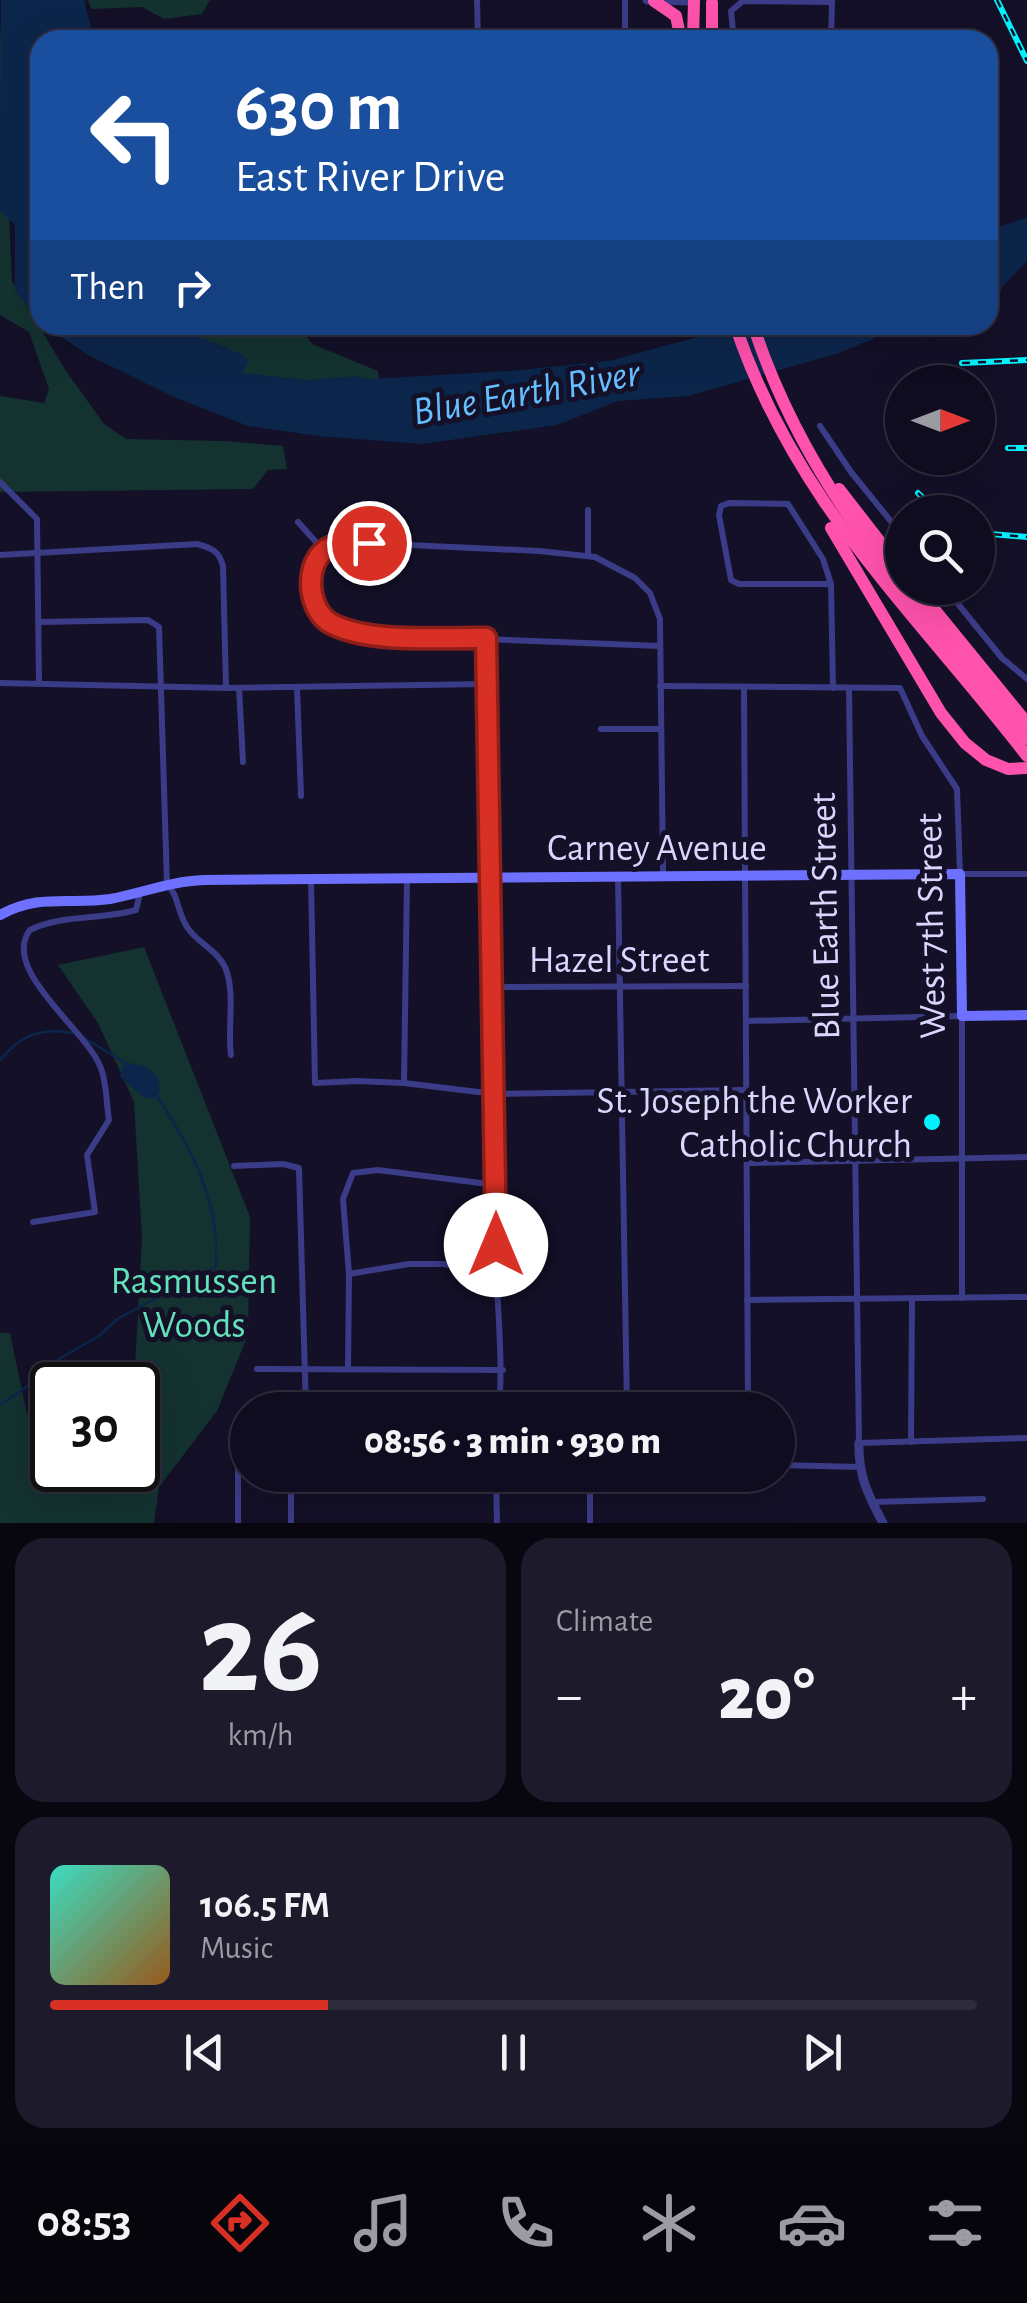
<!DOCTYPE html>
<html lang="en">
<head>
<meta charset="utf-8">
<style>
	body { margin:0; font-family:"Alegreya Sans",sans-serif; background:#1c1a2b; color:#f1f3f6; height:100vh; display:flex; flex-direction:column; font-size:38px; white-space:nowrap }
	* { box-sizing:border-box; margin:0 }
	p { font-size:32px; color:#9b9ba4 }
	.icon { flex:none; width:55px; height:55px; fill:none; stroke:currentColor; stroke-width:2; stroke-linecap:round; stroke-linejoin:round }
	.map { position:relative; height:1523px; overflow:hidden }
	.drawer { display:flex; flex-direction:column; gap:15px; padding:15px; background:#080710; flex:1 }
	.drawer>* { flex:none }
	.hud { position:absolute; left:30px; top:30px; width:968px; height:305px; border-radius:30px; box-shadow:0 10px 40px #0002,0 0 0 2px #2e2c3c; background:#1a4fa0; color:#fff; overflow:hidden }
	.needle { width:65px; rotate:90deg }
	.buttons { position:absolute; left:885px; top:365px; display:grid; gap:20px }
	.buttons a { display:grid; place-items:center; width:110px; height:110px; border-radius:50%; background:#0e0c1e; box-shadow:0 10px 40px #0002,0 0 0 2px #2e2c3c; font-size:50px }
	.speed { position:absolute; left:30px; top:1362px; display:flex; gap:20px; font-size:50px; font-weight:700; text-align:center }
	.speed>* { display:grid; place-content:center; width:130px; height:130px; border-radius:50%; background:#0e0c1e; box-shadow:0 10px 40px #0002,0 0 0 2px #2e2c3c; line-height:1 }
	.speed .limit { border:5px solid #111; border-radius:15px; background:#fff; color:#111 }
	.pin { position:absolute; display:grid; place-items:center; width:85px; height:85px; color:#fff; margin:-42px; border:5px solid #fff; border-radius:50%; box-shadow:0 2px 10px #0007 }
	.me { position:absolute; width:110px; margin:-55px; rotate:0deg; stroke-linejoin:round; filter:drop-shadow(0 0 8px #0008) }
	.turn { display:flex; align-items:center; gap:35px; height:210px; padding:0 40px; font-size:45px }
	.turn .icon { width:130px; height:130px; stroke-width:2.5 }
	.turn b { display:block; font-size:70px; line-height:85px }
	.then { display:flex; align-items:center; height:95px; padding:0 40px; background:#0003; gap:20px; font-size:38px }
	.big { font-size:75px; font-weight:800; line-height:1.1 }
	.drawer .widget { flex:1; display:flex; flex-direction:column; justify-content:center; gap:15px; min-width:0; padding:0 35px; border-radius:30px; background:#1c1a2b }
	.drawer .dial { align-items:center; gap:0 }
	.dial b { font-size:130px; line-height:1 }
	.song { display:flex; align-items:center; gap:30px }
	.cover { width:120px; height:120px; border-radius:15px; background:linear-gradient(135deg,hsl(170 70% 55%),hsl(30 70% 35%)) }
	.played { height:10px; border-radius:5px; background:linear-gradient(90deg,#d93025 30%,#2e2c3c 30%) }
	.keys { display:flex; justify-content:space-around; direction:ltr }
	.heat { display:flex; justify-content:space-between; align-items:center; font-size:55px; direction:ltr }
	.drawer .tiles { flex:1; display:grid; gap:15px; grid-template-columns:1fr 1fr }
	.widget:last-child { grid-column:span 2 }
	.trip { position:absolute; left:230px; top:1392px; width:565px; height:100px; border-radius:50px; background:#0e0c1e; box-shadow:0 10px 40px #0002,0 0 0 2px #2e2c3c; font-weight:800; line-height:100px; text-align:center }
	.menu { display:flex; height:160px; justify-content:space-around; align-items:center; background:#06050c; color:#9b9ba4 }
	.menu .icon { width:70px; height:70px }
	.menu .selected { color:#d93025 }
	.menu b { font-size:45px; color:#f1f3f6 }
	.map>svg:first-child { display:block }
	.green { fill:#133230 }
	.water { fill:#0c264b }
	.lines { fill:none; stroke-linecap:round; stroke-linejoin:round }
	.stream { stroke:#0c264b; stroke-width:2.5 }
	.minor { stroke:#3b3c87; stroke-width:6 }
	.tertiary { stroke:#3b3c87; stroke-width:9 }
	.secondary { stroke:#6e71ff; stroke-width:10 }
	.motorway { stroke:#ff52ad; stroke-width:12 }
	.rail-casing { stroke:#03f2ff; stroke-width:6 }
	.rail { stroke:#131028; stroke-width:2.5; stroke-dasharray:8; stroke-linecap:butt }
	.route-casing { stroke:#8d1f18; stroke-width:25 }
	.route { stroke:#d93025; stroke-width:18 }
	.poi-dot { fill:#03f2ff; stroke:#131028; stroke-width:4 }
	.labels { text-anchor:middle; stroke-width:10; stroke-linejoin:round; paint-order:stroke }
	.street-label { font-size:38px; fill:#dad7ff; stroke:#131028 }
	.poi-label { font-size:38px; fill:#dad7ff; stroke:#131028; text-anchor:end }
	.park-label { font-size:38px; fill:#62e1bb; stroke:#131028 }
	.water-label { font-size:40px; font-style:italic; fill:#65bfff; stroke:#131028 }
</style>
</head>
<body>
<div class="map">
<svg width="1027" height="1523" viewBox="0 0 1027 1523">
	<rect width="100%" height="100%" fill="#131028"/>
	<g class="green">
		<path d="M88 0H210L202 14 164 19 142 7 91 9Z"/>
		<path d="M0 21 12 281 66 371 104 424 126 439 225 441 283 446 287 469 268 470 253 489 0 492V396L44 403 49 389 29 332 0 315Z"/>
		<path d="M135 325H298L312 344 378 371 381 390H258Z"/>
		<path d="M144 947 250 1217 248 1335 217 1411 159 1487 154 1523H0V1333H10L27 1414 52 1408V1470H138V1385H134L142 1238 134 1102 98 1023 58 965Z"/>
	</g>
	<g class="water">
		<path d="M1 0H84L94 40H40V321L15 291V225L0 211Z"/>
		<path d="M1027 217V261L1004 285 992 308 988 309V231Z"/>
		<path d="M44 325H169L242 354 249 362 242 373 308 380 357 376 368 379 511 371 608 361 743 325H897L873 339 836 354 688 396 618 401 557 425 422 444 318 436 248 426 174 397 88 355Z"/>
		<path d="M129 1063 145 1066 158 1077 160 1092 153 1099 144 1097 120 1077 123 1066Z"/>
	</g>
	<g class="lines">
		<g class="stream">
			<path d="M84 1038 129 1065"/>
			<path d="M0 1060C21 1035 41 1027 72 1033"/>
			<path d="M0 1405 35 1381 59 1359 99 1336 117 1319 216 1267C220 1201 192 1150 157 1096"/>
		</g>
		<g class="minor">
			<path d="M477 0 478 40"/>
			<path d="M625 40V0"/>
			<path d="M734 40 731 11 743 1 832 2"/>
			<path d="M831 40 832 1"/>
			<path d="M988 103H995"/>
			<path d="M820 426 851 472 902 535"/>
			<path d="M0 482 37 519 39 684"/>
			<path d="M298 522 324 551"/>
			<path d="M0 555 197 544C212 548 219 551 223 566L226 688"/>
			<path d="M588 556V510"/>
			<path d="M831 584H739L731 580 719 515 721 506 729 503 788 504 823 559 831 584 833 688"/>
			<path d="M945 588 1002 658 1027 679"/>
			<path d="M39 622 148 620 159 627 167 884C179 896 177 912 187 927 197 943 216 949 225 967 236 993 227 1028 231 1055"/>
			<path d="M485 638C491 837 497 1036 496 1235 495 1293 504 1351 499 1410"/>
			<path d="M660 646 356 634 327 622 312 597V573L324 551 345 542 539 551 595 557 635 578 650 593 660 619 663 875"/>
			<path d="M0 683 226 688 487 684"/>
			<path d="M660 686 900 688 922 736 957 789 960 874H1027"/>
			<path d="M744 687 748 1410"/>
			<path d="M239 688 243 762"/>
			<path d="M297 688 301 796"/>
			<path d="M849 688 859 1443 1027 1438"/>
			<path d="M601 729H660"/>
			<path d="M618 877 627 1410"/>
			<path d="M311 880 315 1083 358 1081 404 1083 495 1094 746 1090"/>
			<path d="M492 987 746 986"/>
			<path d="M746 1021 962 1016V1298"/>
			<path d="M404 1083 407 880"/>
			<path d="M747 1163 1027 1157"/>
			<path d="M234 1166 283 1164 299 1168 306 1410"/>
			<path d="M33 1222 95 1212 87 1155 109 1120C106 1103 107 1081 100 1066 85 1029 0 969 30 930 62 914 102 920 136 910L140 893"/>
			<path d="M349 1274 409 1264H444L495 1275"/>
			<path d="M747 1300 1027 1297"/>
			<path d="M257 1369 503 1370"/>
			<path d="M348 1369 349 1274 343 1199 353 1173 378 1170 496 1185"/>
			<path d="M911 1442 912 1299"/>
			<path d="M778 1465 859 1467"/>
			<path d="M291 1475V1523"/>
			<path d="M496 1475 497 1523"/>
			<path d="M590 1475V1523"/>
			<path d="M873 1502 983 1499"/>
			<path d="M238 1523V1465H248"/>
		</g>
		<g class="tertiary">
			<path d="M647 0 694 1"/>
			<path d="M859 1443C858 1475 868 1495 883 1523"/>
		</g>
		<path class="secondary" d="M0 915C40 893 69 905 110 899 142 893 171 881 204 880L960 874 962 1016 1027 1015"/>
		<g class="motorway">
			<path d="M654 1 676 16 681 40"/>
			<path d="M693 40 694 1"/>
			<path d="M712 40V3"/>
			<path d="M735 325C796 505 915 611 1027 756"/>
			<path d="M753 325C785 423 837 508 902 587"/>
			<path d="M839 489 902 570"/>
			<path d="M831 528 941 713 965 743 986 760 1008 769 1027 768"/>
			<path d="M903 588 1027 739"/>
			<path d="M917 588 1027 723"/>
		</g>
		<defs>
			<g id="rail">
				<path d="M997 0 1027 61"/>
				<path d="M962 363 1027 360"/>
				<path d="M1008 448H1027"/>
				<path d="M918 493 937 512"/>
				<path d="M978 533 1027 537"/>
			</g>
		</defs>
		<use href="#rail" class="rail-casing"/>
		<use href="#rail" class="rail"/>
	</g>
	<g class="lines">
		<defs>
			<path id="route" d="M369 543C355 543 336 541 324 551 303 568 309 613 332 624 372 644 441 637 486 638L496 1245"/>
		</defs>
		<use href="#route" class="route-casing"/>
		<use href="#route" class="route"/>
	</g>
	<circle class="poi-dot" cx="932" cy="1122" r="10"/>
	<g class="labels">
		<g class="street-label">
			<text x="657" y="860">Carney Avenue</text>
			<text transform="translate(824 916) rotate(-91)" y="13">Blue Earth Street</text>
			<text transform="translate(930 926) rotate(-91)" y="13">West 7th Street</text>
			<text x="619" y="972">Hazel Street</text>
		</g>
		<g class="poi-label">
			<text x="912" y="1113">St. Joseph the Worker<tspan x="912" dy="44">Catholic Church</tspan></text>
		</g>
		<g class="park-label">
			<text x="194" y="1293">Rasmussen<tspan x="194" dy="44">Woods</tspan></text>
		</g>
		<g class="water-label">
			<text transform="translate(526 391) rotate(-10)" y="14">Blue Earth River</text>
		</g>
	</g>
</svg>
<div class="buttons">
<a><svg class="needle" viewBox="-14 -14 28 28"><path d="M0-13l5 13h-10z" fill="#e53935"/><path d="M0 13l5-13h-10z" fill="#9b9ba4"/></svg></a>
<a><svg class="icon" aria-label="search" viewBox="0 0 24 24"><circle cx="10" cy="10" r="6"/><path d="M15 15l6 6"/></svg></a>
</div>
<div class="speed"><div class="limit">30</div></div>
<div class="pin" style="left:369px;top:543px;background:#d93025"><svg class="icon" aria-label="arrive" viewBox="0 0 24 24"><path d="M6 21V4h12l-3 4 3 4H6"/></svg></div>
<svg class="me" style="left:496px;top:1245px" viewBox="-20 -20 40 40"><circle r="19" fill="#fff"/><path d="M0-13L10 11 0 6-10 11z" fill="#d93025"/></svg>
<div class="trip">08:56 · 3 min · 930 m</div>
<div class="hud">
<div class="turn"><svg class="icon" aria-label="left" viewBox="0 0 24 24"><path d="M17 20v-9H6M10 6l-5 5 5 5"/></svg><div><b>630 m</b>East River Drive</div></div>
<div class="then">Then<svg class="icon" aria-label="right" viewBox="0 0 24 24"><path d="M7 20v-9h11M14 6l5 5-5 5"/></svg></div>
</div>
</div>
<section class="drawer">
<div class="tiles">
<div class="widget dial"><b>26</b><p>km/h</p></div>
<div class="widget"><p>Climate</p>
<div class="heat"><a>−</a><b class="big">20°</b><a>+</a></div>
</div>
<div class="widget">
<div class="song"><i class="cover"></i><div><b>106.5 FM</b><p>Music</p></div></div>
<div class="played"></div>
<div class="keys"><svg class="icon" aria-label="previous" viewBox="0 0 24 24"><path d="M18 5L8 12l10 7zM5 5v14"/></svg><svg class="icon" aria-label="pause" viewBox="0 0 24 24"><path d="M8 5v14M16 5v14"/></svg><svg class="icon" aria-label="next" viewBox="0 0 24 24"><path d="M6 5l10 7-10 7zM19 5v14"/></svg></div>
</div>
</div>
</section>
<nav class="menu">
<b>08:53</b>
<svg class="icon selected" aria-label="directions" viewBox="0 0 24 24"><path d="M12 3l9 9-9 9-9-9zM9 14v-3h6M13 9l2 2-2 2"/></svg>
<svg class="icon" aria-label="music" viewBox="0 0 24 24"><path d="M9 18V5l10-2v13"/><circle cx="6" cy="18" r="3"/><circle cx="16" cy="16" r="3"/></svg>
<svg class="icon" aria-label="phone" viewBox="0 0 24 24"><path d="M5 4h4l2 5-3 2q2 4 5 5l2-3 5 2v4C11 20 4 13 5 4z"/></svg>
<svg class="icon" aria-label="climate" viewBox="0 0 24 24"><path d="M12 3v18M4 7l16 10M4 17L20 7"/></svg>
<svg class="icon" aria-label="car" viewBox="0 0 24 24"><path d="M5 17H2v-5l4-1 3-4h7l3 4 3 1v5h-3M9 17h6M6 11h13"/><circle cx="7" cy="17" r="2"/><circle cx="17" cy="17" r="2"/></svg>
<svg class="icon" aria-label="filters" viewBox="0 0 24 24"><path d="M4 7h16M4 17h16"/><circle cx="9" cy="7" r="2"/><circle cx="15" cy="17" r="2"/></svg>
</nav>
</body>
</html>
